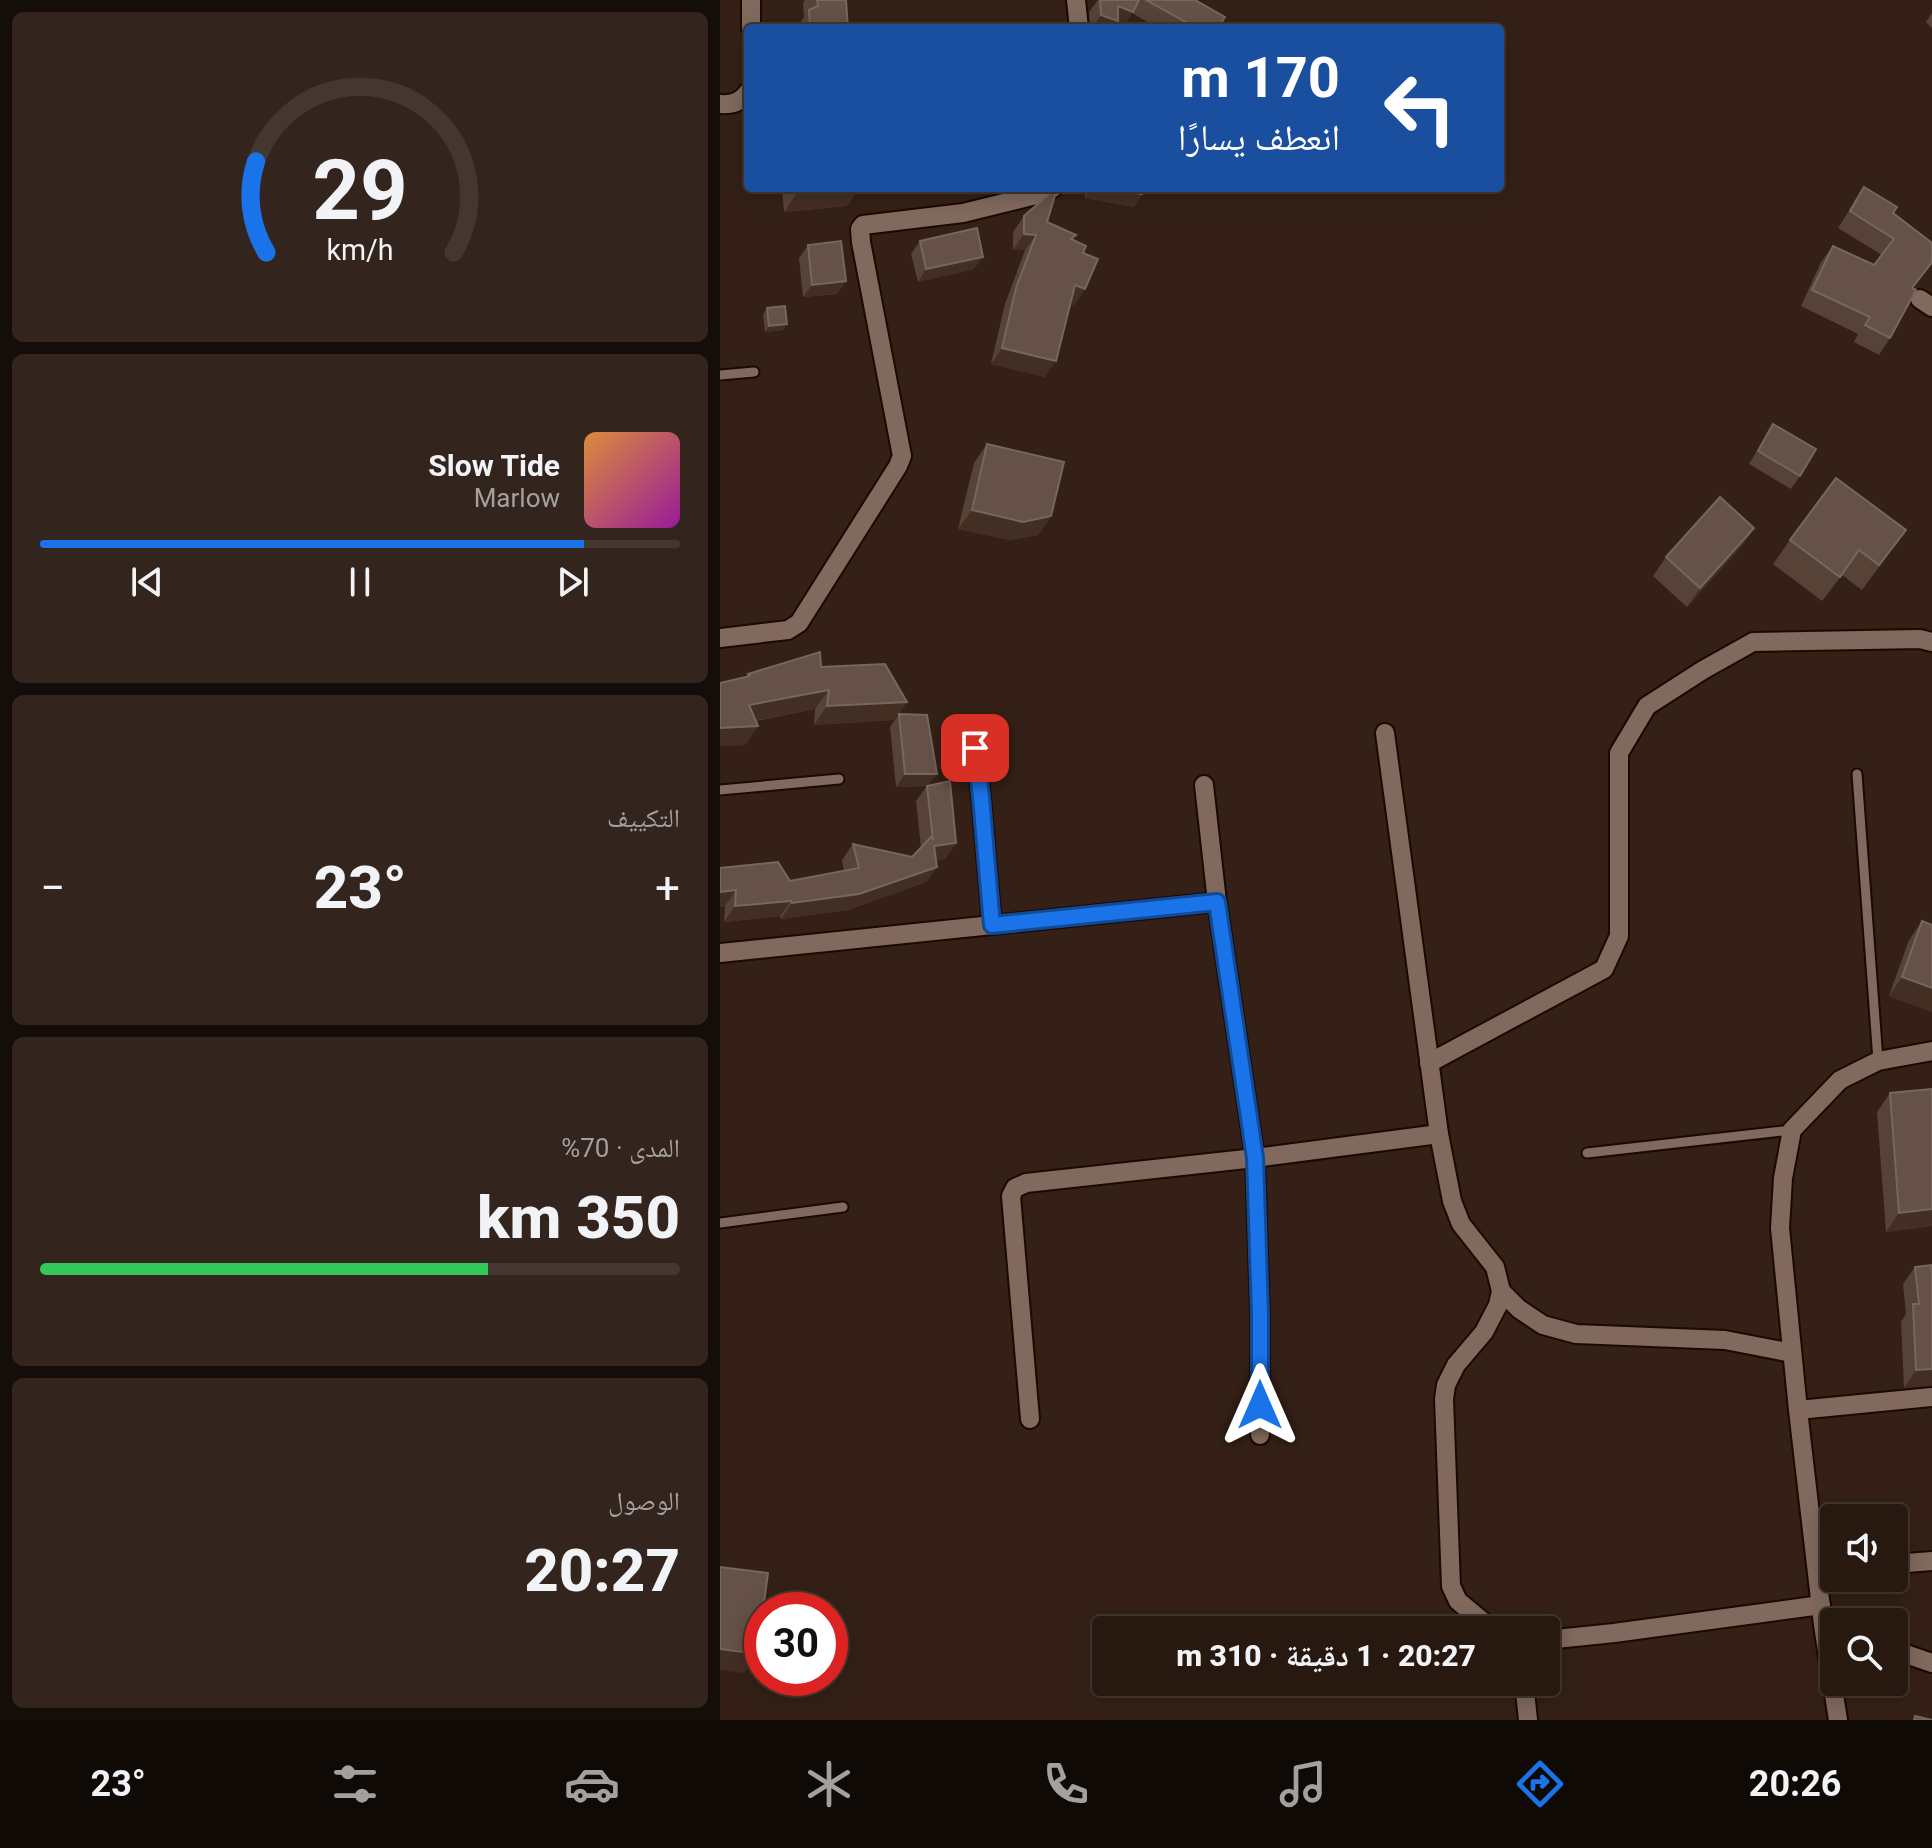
<!DOCTYPE html>
<html lang="ar">
<head>
<meta charset="utf-8">
<style>
	body { margin:0; font-family:Roboto,"Noto Naskh Arabic",sans-serif; background:#33251e; color:#f1f3f6; direction:rtl; height:100vh; display:flex; flex-direction:column; font-size:30px; white-space:nowrap }
	* { box-sizing:border-box; margin:0 }
	p { font-size:26px; color:#a4a09f }
	.icon { flex:none; width:44px; height:44px; fill:none; stroke:currentColor; stroke-width:2; stroke-linecap:round; stroke-linejoin:round }
	.map { position:relative; flex:1; overflow:hidden; direction:ltr }
	.panel { display:flex; flex-direction:column; gap:12px; padding:12px; background:#150d09; width:720px }
	.panel>* { flex:none }
	.hud { position:absolute; left:24px; top:24px; width:760px; height:168px; border-radius:8px; box-shadow:0 4px 20px #0003,0 0 0 2px #433730; direction:rtl; background:#1a4fa0; color:#fff; overflow:hidden }
	.fabs { position:absolute; left:1100px; top:1504px; display:grid; gap:16px }
	.fabs a { display:grid; place-items:center; width:88px; height:88px; border-radius:8px; background:#271810; box-shadow:0 4px 20px #0003,0 0 0 2px #433730; font-size:40px }
	.speed { position:absolute; left:24px; top:1592px; display:flex; gap:16px; font-size:40px; font-weight:700; text-align:center }
	.speed>* { display:grid; place-content:center; width:104px; height:104px; border-radius:50%; background:#271810; box-shadow:0 4px 20px #0003,0 0 0 2px #433730; line-height:1 }
	.speed .limit { border:12px solid #d22; background:#fff; color:#111 }
	.pin { position:absolute; display:grid; place-items:center; width:68px; height:68px; color:#fff; margin:-34px; border-radius:16px; box-shadow:0 4px 12px #0006 }
	.me { position:absolute; width:88px; margin:-44px; rotate:0deg; stroke-linejoin:round; filter:drop-shadow(0 0 6px #0008) }
	.turn { display:flex; align-items:center; gap:28px; height:168px; padding:0 32px; font-size:36px }
	.turn .icon { width:104px; height:104px; stroke-width:2.5 }
	.turn b { display:block; font-size:56px; line-height:68px }
	.big { font-size:60px; font-weight:800; line-height:1.1 }
	.panel .widget { flex:1; display:flex; flex-direction:column; justify-content:center; gap:12px; min-width:0; padding:0 28px; border-radius:12px; background:#33251e }
	.panel .dial { align-items:center; gap:0 }
	.dial svg { height:208px; overflow:visible; fill:none; stroke:#433730; stroke-width:7; stroke-linecap:round; text-anchor:middle }
	.dial text { fill:#f1f3f6; stroke:none }
	.song { display:flex; align-items:center; gap:24px }
	.cover { width:96px; height:96px; border-radius:12px; background:linear-gradient(135deg,hsl(30 70% 55%),hsl(300 70% 35%)) }
	.played { height:8px; border-radius:4px; background:linear-gradient(90deg,#1a73e8 85%,#433730 85%) }
	.keys { display:flex; justify-content:space-around; direction:ltr }
	.heat { display:flex; justify-content:space-between; align-items:center; font-size:44px; direction:ltr }
	.charge { height:12px; border-radius:6px; background:linear-gradient(90deg,#34c759 70%,#433730 0) }
	.trip { position:absolute; left:372px; top:1616px; width:468px; height:80px; border-radius:8px; background:#271810; box-shadow:0 4px 20px #0003,0 0 0 2px #433730; font-weight:800; line-height:80px; text-align:center; direction:rtl }
	.dock { display:flex; height:128px; justify-content:space-around; align-items:center; background:#100a06; color:#a4a09f }
	.dock .icon { width:56px; height:56px }
	.dock .on { color:#1a73e8 }
	.dock b { font-size:36px; color:#f1f3f6 }
	main { display:flex; flex:1; min-height:0 }
	.map>svg:first-child { display:block }
	.lines { fill:none; stroke-linecap:round; stroke-linejoin:round }
	.service-casing { stroke:#1b0902; stroke-width:13 }
	.minor-casing { stroke:#1b0902; stroke-width:22 }
	.service { stroke:#81695d; stroke-width:9 }
	.minor { stroke:#81695d; stroke-width:18 }
	.wall { fill:#574237 }
	.shaded-wall { fill:#432e23 }
	.building { fill:#655147; stroke:#78655b; stroke-width:2 }
	.route-casing { stroke:#114b97; stroke-width:20 }
	.route { stroke:#1a73e8; stroke-width:14 }
</style>
</head>
<body>
<main>
<div class="map">
<svg width="1212" height="1720" viewBox="0 0 1212 1720">
	<rect width="100%" height="100%" fill="#342016"/>
	<g class="lines">
		<defs>
			<g id="service">
				<path d="M0 375 34 372"/>
				<path d="M1137 774 1158 1061"/>
				<path d="M0 790 119 779"/>
				<path d="M867 1153 1072 1130"/>
				<path d="M0 1223 123 1207"/>
			</g>
			<g id="minor">
				<path d="M356 0 359 28"/>
				<path d="M31 28V0"/>
				<path d="M0 104C13 105 20 102 28 92"/>
				<path d="M1200 299 1212 307"/>
				<path d="M0 638 68 630 79 623 178 466 182 456 141 242 140 229 143 225 243 213 324 193 333 188"/>
				<path d="M665 733 719 1134 732 1201 741 1224 775 1267 781 1291 778 1305 764 1332 736 1365 726 1385 724 1399 731 1586 738 1601 773 1630"/>
				<path d="M255 748 261 797 272 925"/>
				<path d="M484 785 497 902 535 1158 540 1314V1435"/>
				<path d="M0 953 497 902"/>
				<path d="M709 1063 884 969 899 936V753L927 706 983 670 1033 642 1200 639 1212 642"/>
				<path d="M781 1291 799 1309 823 1325 856 1334 1005 1340 1072 1353"/>
				<path d="M1078 1410 1212 1397"/>
				<path d="M310 1419 291 1196 295 1188 306 1183 535 1158 719 1134"/>
				<path d="M1174 1564 1212 1561"/>
				<path d="M826 1640 894 1633 1101 1605"/>
				<path d="M1174 1650 1212 1663"/>
				<path d="M804 1682 808 1720"/>
				<path d="M1118 1720 1103 1625 1078 1410 1060 1228 1063 1178 1072 1130 1120 1080 1158 1061 1212 1051"/>
			</g>
		</defs>
		<use href="#service" class="service-casing"/>
		<use href="#minor" class="minor-casing"/>
		<use href="#service" class="service"/>
		<use href="#minor" class="minor"/>
	</g>
	<g class="wall">
		<path d="M85 0H126L128 28H76L84 17 83 3Z"/>
		<path d="M378 0H475L498 28H438L412 13 402 28 395 25 393 28H370L369 12Z"/>
		<path d="M1212 13V28L1206 22Z"/>
		<path d="M1144 187 1173 213 1212 243V264L1193 288 1170 338 1159 355 1134 342 1138 334 1081 306 1101 262 1113 246 1154 265 1162 255 1118 228Z"/>
		<path d="M62 188H169L166 191 136 193 127 206 64 212Z"/>
		<path d="M366 188H423L422 194 414 207 365 198Z"/>
		<path d="M304 216 327 222 352 240 363 253 365 289 354 305 350 303 325 377 271 364 285 304 305 250H293V232Z"/>
		<path d="M200 241 254 269 198 282 191 254Z"/>
		<path d="M88 245 126 281 117 294 83 297 79 258Z"/>
		<path d="M47 308 67 324 63 330 45 332 43 315Z"/>
		<path d="M1053 424 1080 476 1071 489 1029 464Z"/>
		<path d="M267 444 331 516 318 535 290 540 238 529 254 463Z"/>
		<path d="M1034 528 1021 547 967 607 933 576 946 557Z"/>
		<path d="M1186 530 1142 590 1122 575 1102 601 1053 564 1070 540Z"/>
		<path d="M101 667 187 702 174 720 94 725 95 709 36 721 38 726 25 745 0 746V683L26 677 28 674Z"/>
		<path d="M179 714 209 785 236 843 225 859 216 860 217 867 206 882 128 910 61 919 60 916 4 922 5 906 0 907V868L70 881 124 871 122 860 133 844 192 857 201 848 196 801 207 786 176 787 170 727Z"/>
		<path d="M1202 921 1212 1012 1169 996 1189 940Z"/>
		<path d="M1212 1089V1226L1166 1232 1157 1112 1170 1093Z"/>
		<path d="M1195 1267 1212 1272V1385L1184 1388 1181 1322 1186 1314 1183 1284Z"/>
	</g>
	<g class="shaded-wall">
		<path d="M398 6 413 12 402 28 395 25 393 28H372L381 15Z"/>
		<path d="M130 188H169L166 191 136 193 127 206 64 212 77 193Z"/>
		<path d="M372 188H388L422 194 414 207 365 198Z"/>
		<path d="M304 234 316 235 305 250H293Z"/>
		<path d="M263 257 254 269 198 282 206 269Z"/>
		<path d="M126 281 117 294 83 297 92 285Z"/>
		<path d="M355 285 365 289 354 305 344 301Z"/>
		<path d="M67 324 63 330 45 332 49 326Z"/>
		<path d="M282 348 336 361 325 377 271 364Z"/>
		<path d="M252 510 331 516 318 535 290 540 238 529Z"/>
		<path d="M1034 528 1021 547 967 607 980 588Z"/>
		<path d="M109 690 95 709 16 724 29 705Z"/>
		<path d="M187 702 174 720 94 725 107 706Z"/>
		<path d="M38 726 25 745 0 746V728Z"/>
		<path d="M185 774H217L208 786 176 787Z"/>
		<path d="M236 843 225 859 203 862 214 846Z"/>
		<path d="M217 867 206 882 128 910 61 919 72 903Z"/>
		<path d="M16 890 5 906 0 907V892Z"/>
		<path d="M71 901 60 916 4 922 15 906Z"/>
		<path d="M1182 977 1212 988V1012L1169 996Z"/>
		<path d="M1212 1209V1226L1166 1232 1179 1213Z"/>
		<path d="M1212 1369V1385L1184 1388 1196 1370Z"/>
		<path d="M0 1649 38 1654 24 1673 0 1670Z"/>
	</g>
	<g class="building">
		<path d="M97 0H126L128 28H90L89 10 98 6Z"/>
		<path d="M380 0H419L413 12 398 6V21L381 15Z"/>
		<path d="M426 0H475L505 17 498 28H467L469 24Z"/>
		<path d="M1144 187 1177 207 1173 213 1212 243V262L1192 288 1196 290 1170 338 1145 325 1150 317 1092 290 1113 246 1154 265 1174 239 1130 211Z"/>
		<path d="M77 188H133L77 193Z"/>
		<path d="M388 188H423L422 194Z"/>
		<path d="M335 189H337L327 222 356 235 351 239 366 246 363 253 378 259 365 289 355 285 336 361 282 348 296 288 316 235 304 234V216Z"/>
		<path d="M257 228 263 257 206 269 200 241Z"/>
		<path d="M121 241 126 281 92 285 88 245Z"/>
		<path d="M65 306 67 324 49 326 47 308Z"/>
		<path d="M1053 424 1096 449 1080 476 1038 451Z"/>
		<path d="M267 444 344 462 331 516 303 522 252 510Z"/>
		<path d="M1116 478 1186 530 1159 565 1139 550 1120 577 1070 540Z"/>
		<path d="M1000 497 1034 528 980 588 946 557Z"/>
		<path d="M100 652 101 667 165 664 187 702 107 706 109 690 29 705 38 726 0 728V683L30 676 28 674Z"/>
		<path d="M179 714 207 715 217 774H185Z"/>
		<path d="M230 781 236 843 214 846 217 867 139 894 72 903 71 901 15 906 16 890 0 892V868L58 862 70 881 139 868 133 844 192 857 212 836 213 840 207 786Z"/>
		<path d="M1202 921 1212 925V988L1182 977Z"/>
		<path d="M1212 1089V1209L1179 1213 1170 1093Z"/>
		<path d="M1211 1265 1212 1272V1369L1196 1370 1193 1304H1199L1195 1267Z"/>
		<path d="M0 1567 48 1573 43 1610H42V1620L38 1654 0 1649Z"/>
		<path d="M76 1604 88 1610H72Z"/>
		<path d="M1195 1716 1212 1720H1194Z"/>
	</g>
	<g class="lines">
		<defs>
			<path id="route" d="M255 748 261 797 272 925 497 902 535 1158 540 1314V1405"/>
		</defs>
		<use href="#route" class="route-casing"/>
		<use href="#route" class="route"/>
	</g>
</svg>
<div class="fabs">
<a><svg class="icon" aria-label="sound" viewBox="0 0 24 24"><path d="M4 9h4l5-4v14l-5-4H4zM17 9q2 3 0 6"/></svg></a>
<a><svg class="icon" aria-label="search" viewBox="0 0 24 24"><circle cx="10" cy="10" r="6"/><path d="M15 15l6 6"/></svg></a>
</div>
<div class="speed"><div class="limit">30</div></div>
<div class="pin" style="left:255px;top:748px;background:#d93025"><svg class="icon" aria-label="arrive" viewBox="0 0 24 24"><path d="M6 21V4h12l-3 4 3 4H6"/></svg></div>
<svg class="me" style="left:540px;top:1405px" viewBox="-20 -20 40 40"><path d="M0-17L14 15 0 8-14 15z" fill="#1a73e8" stroke="#fff" stroke-width="4"/></svg>
<div class="trip">20:27 · 1 دقيقة · 310 m</div>
<div class="hud">
<div class="turn"><svg class="icon" aria-label="left" viewBox="0 0 24 24"><path d="M17 20v-9H6M10 6l-5 5 5 5"/></svg><div><b>170 m</b>انعطف يسارًا</div></div>
</div>
</div>
<section class="panel">
<div class="widget dial"><svg viewBox="0 0 100 80">
<path d="M14 69A42 42 0 1 1 86 69"/>
<path d="M14 69A42 42 0 0 1 10 34" stroke="#1a73e8"/>
<text x="50" y="56" font-size="32" font-weight="700">29</text>
<text x="50" y="72" font-size="11">km/h</text>
</svg></div>
<div class="widget">
<div class="song"><i class="cover"></i><div><b>Slow Tide</b><p>Marlow</p></div></div>
<div class="played"></div>
<div class="keys"><svg class="icon" aria-label="previous" viewBox="0 0 24 24"><path d="M18 5L8 12l10 7zM5 5v14"/></svg><svg class="icon" aria-label="pause" viewBox="0 0 24 24"><path d="M8 5v14M16 5v14"/></svg><svg class="icon" aria-label="next" viewBox="0 0 24 24"><path d="M6 5l10 7-10 7zM19 5v14"/></svg></div>
</div>
<div class="widget"><p>التكييف</p>
<div class="heat"><a>−</a><b class="big">23°</b><a>+</a></div>
</div>
<div class="widget"><p>المدى · 70%</p><b class="big">350 km</b><div class="charge"></div></div>
<div class="widget"><p>الوصول</p><b class="big">20:27</b></div>
</section>
</main>
<nav class="dock">
<b>20:26</b>
<svg class="icon on" aria-label="directions" viewBox="0 0 24 24"><path d="M12 3l9 9-9 9-9-9zM9 14v-3h6M13 9l2 2-2 2"/></svg>
<svg class="icon" aria-label="music" viewBox="0 0 24 24"><path d="M9 18V5l10-2v13"/><circle cx="6" cy="18" r="3"/><circle cx="16" cy="16" r="3"/></svg>
<svg class="icon" aria-label="phone" viewBox="0 0 24 24"><path d="M5 4h4l2 5-3 2q2 4 5 5l2-3 5 2v4C11 20 4 13 5 4z"/></svg>
<svg class="icon" aria-label="climate" viewBox="0 0 24 24"><path d="M12 3v18M4 7l16 10M4 17L20 7"/></svg>
<svg class="icon" aria-label="car" viewBox="0 0 24 24"><path d="M5 17H2v-5l4-1 3-4h7l3 4 3 1v5h-3M9 17h6M6 11h13"/><circle cx="7" cy="17" r="2"/><circle cx="17" cy="17" r="2"/></svg>
<svg class="icon" aria-label="filters" viewBox="0 0 24 24"><path d="M4 7h16M4 17h16"/><circle cx="9" cy="7" r="2"/><circle cx="15" cy="17" r="2"/></svg>
<b>23°</b>
</nav>
</body>
</html>
